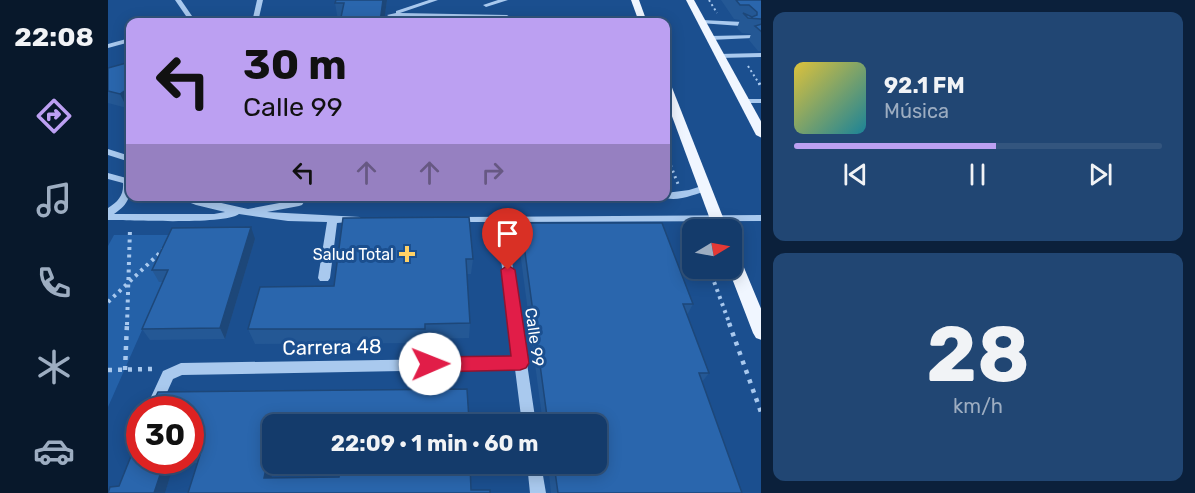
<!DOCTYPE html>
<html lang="es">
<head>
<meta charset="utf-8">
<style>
	body { margin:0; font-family:Rubik,sans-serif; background:#214673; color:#f1f3f6; height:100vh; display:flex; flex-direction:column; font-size:22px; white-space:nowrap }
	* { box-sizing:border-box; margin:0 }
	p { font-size:20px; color:#9dadc1 }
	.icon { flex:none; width:33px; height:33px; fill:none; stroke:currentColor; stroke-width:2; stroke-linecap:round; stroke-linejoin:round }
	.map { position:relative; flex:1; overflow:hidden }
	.side { display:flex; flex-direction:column; gap:12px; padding:12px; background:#0b203b; width:434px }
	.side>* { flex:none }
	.top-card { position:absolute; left:18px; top:18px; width:544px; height:183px; border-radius:12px; box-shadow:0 3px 15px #0003,0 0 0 2px #33557e; background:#bca0f2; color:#111; overflow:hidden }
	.needle { width:39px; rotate:80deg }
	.tools { position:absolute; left:574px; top:219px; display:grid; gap:12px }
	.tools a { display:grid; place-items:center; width:60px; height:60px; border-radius:12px; background:#143b6b; box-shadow:0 3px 15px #0003,0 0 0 2px #33557e; font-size:30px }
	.speed { position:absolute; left:18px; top:396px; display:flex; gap:12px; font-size:30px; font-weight:700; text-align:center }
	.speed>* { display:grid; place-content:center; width:78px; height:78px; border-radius:50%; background:#143b6b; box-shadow:0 3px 15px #0003,0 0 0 2px #33557e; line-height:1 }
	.speed .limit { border:9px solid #d22; background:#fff; color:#111 }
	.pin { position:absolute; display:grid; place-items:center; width:51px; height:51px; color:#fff; margin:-62px -26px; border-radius:50% 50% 50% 0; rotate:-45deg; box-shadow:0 0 6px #0007 }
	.pin .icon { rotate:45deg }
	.me { position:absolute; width:66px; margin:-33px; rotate:89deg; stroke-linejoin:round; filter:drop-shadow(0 0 4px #0008) }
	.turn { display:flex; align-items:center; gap:21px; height:126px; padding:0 18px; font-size:27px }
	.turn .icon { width:78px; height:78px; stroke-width:2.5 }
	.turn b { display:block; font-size:42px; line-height:51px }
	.lanes { display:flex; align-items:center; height:57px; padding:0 18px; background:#0003; justify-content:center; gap:30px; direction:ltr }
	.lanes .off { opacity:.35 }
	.side .widget { flex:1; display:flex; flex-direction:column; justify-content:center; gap:9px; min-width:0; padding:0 21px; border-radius:12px; background:#214673 }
	.side .dial { align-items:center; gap:0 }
	.dial b { font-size:78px; line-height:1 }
	.song { display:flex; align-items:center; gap:18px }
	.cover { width:72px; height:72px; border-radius:9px; background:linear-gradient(135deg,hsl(50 70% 55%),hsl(190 70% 35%)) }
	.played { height:6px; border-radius:3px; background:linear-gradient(90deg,#bca0f2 55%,#33557e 55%) }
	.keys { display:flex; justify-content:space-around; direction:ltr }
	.trip { position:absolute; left:154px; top:414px; width:345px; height:60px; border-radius:12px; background:#143b6b; box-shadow:0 3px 15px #0003,0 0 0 2px #33557e; font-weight:700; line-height:60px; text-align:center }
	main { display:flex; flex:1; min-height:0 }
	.tab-bar { display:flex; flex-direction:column; width:108px; justify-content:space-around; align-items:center; background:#08182b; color:#9dadc1 }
	.tab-bar .icon { width:42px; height:42px }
	.tab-bar .current { color:#bca0f2 }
	.tab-bar b { font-size:27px; color:#f1f3f6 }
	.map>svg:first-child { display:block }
	.green { fill:#2461a8 }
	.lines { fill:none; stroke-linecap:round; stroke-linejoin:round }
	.path-far3 { stroke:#a9c9ee; stroke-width:2; stroke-dasharray:2 3; stroke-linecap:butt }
	.path-far2 { stroke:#a9c9ee; stroke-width:3; stroke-dasharray:2 4; stroke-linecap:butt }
	.path-far1 { stroke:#a9c9ee; stroke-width:4; stroke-dasharray:3 4.5; stroke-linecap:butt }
	.path { stroke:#a9c9ee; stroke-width:4.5; stroke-dasharray:4 6; stroke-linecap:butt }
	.minor { fill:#a9c9ee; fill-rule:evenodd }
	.major { fill:#f0f6ff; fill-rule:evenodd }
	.wall { fill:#245895; fill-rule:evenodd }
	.shaded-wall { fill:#1d4779 }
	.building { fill:#2a66ad; stroke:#1d4779; stroke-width:1.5 }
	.route { fill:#e11d48; stroke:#92132f; stroke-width:1.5 }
	.poi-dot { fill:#ffd166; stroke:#1b4f8f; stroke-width:2 }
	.labels { text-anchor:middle; stroke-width:6; stroke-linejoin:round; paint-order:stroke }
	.poi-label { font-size:16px; fill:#fff; stroke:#1b4f8f; text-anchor:end }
	.street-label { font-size:16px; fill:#fff; stroke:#1b4f8f }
	.near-street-label { font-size:20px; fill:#fff; stroke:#1b4f8f }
</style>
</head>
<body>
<main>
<nav class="tab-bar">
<b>22:08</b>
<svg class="icon current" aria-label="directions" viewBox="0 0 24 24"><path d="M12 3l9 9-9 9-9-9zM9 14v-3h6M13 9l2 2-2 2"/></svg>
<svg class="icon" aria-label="music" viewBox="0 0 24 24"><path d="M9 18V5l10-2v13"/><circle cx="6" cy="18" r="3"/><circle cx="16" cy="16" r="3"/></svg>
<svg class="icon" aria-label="phone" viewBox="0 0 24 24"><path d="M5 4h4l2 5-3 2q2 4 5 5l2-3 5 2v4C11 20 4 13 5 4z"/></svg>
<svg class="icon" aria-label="climate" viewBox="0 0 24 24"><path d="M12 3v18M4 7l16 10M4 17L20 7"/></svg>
<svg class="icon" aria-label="car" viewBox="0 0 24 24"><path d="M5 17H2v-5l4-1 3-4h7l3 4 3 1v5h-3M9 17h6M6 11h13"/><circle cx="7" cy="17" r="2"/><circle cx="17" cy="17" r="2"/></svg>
</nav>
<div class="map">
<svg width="654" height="493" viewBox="0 0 654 493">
	<rect width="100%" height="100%" fill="#1b4f8f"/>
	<path class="green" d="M6 235H76L0 407V246Z"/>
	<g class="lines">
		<g class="path-far3">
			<path d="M601 0 609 13"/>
			<path d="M640 66 652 85"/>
		</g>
		<g class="path-far2">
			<path d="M651 83 654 88"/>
			<path d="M558 154 570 184"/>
		</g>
		<g class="path-far1">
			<path d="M601 268 622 325"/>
			<path d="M0 302 56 249"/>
			<path d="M19 325 22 229"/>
		</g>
		<g class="path">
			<path d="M621 323 654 415"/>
			<path d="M0 370 45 369"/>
			<path d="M17 370 19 323"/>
		</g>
		<g class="minor">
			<path d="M67 0H73L84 16 83 22H77L78 16Z"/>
			<path d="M149 0H155L150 22H144Z"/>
			<path d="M321 0H330L292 13 399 15 402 17 403 22H397L396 19 282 17 279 15 288 13V11Z"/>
			<path d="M390 0H400L378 7 375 5Z"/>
			<path d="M594 20 635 22 641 28 638 30 633 26 592 23 591 22Z"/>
			<path d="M647 35 648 36 645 38 602 40 599 38 602 36Z"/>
			<path d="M22 38V42L0 48V44Z"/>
			<path d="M654 53V57L611 58 608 56 611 54Z"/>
			<path d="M632 99H654V103H635L631 101Z"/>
			<path d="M0 149 22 156V162L0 155Z"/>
			<path d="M0 173 22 179C22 197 22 203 6 214H106L117 212 88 205 65 196H82L140 209 182 201 163 199 159 196H533L529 199 196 202 194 205 191 206 159 212 252 217 253 219 252 221 229 223 222 278 220 281H212L210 278 219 222 180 221 131 214C117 225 23 220 0 220V208C10 202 16 195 15 183L0 179Z"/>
			<path d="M597 185 600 186 602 188 600 190C588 194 565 204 554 196H558V193L581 190Z"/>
			<path d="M654 215V221L398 222 428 424H414L407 369 74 375 65 379 51 410H37L55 371 73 363 406 358 388 222H348L344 221 343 219 344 217Z"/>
			<path d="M419 464H433L438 493H422Z"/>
		</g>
		<g class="major">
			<path d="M523 0H531L539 22H531Z"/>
			<path d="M578 0H586L654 123V138L648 135Z"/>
			<path d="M558 82 563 85 620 230H606L558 100Z"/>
			<path d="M624 252 629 254 632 258 654 311V340L648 338 645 333 620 268H624Z"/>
		</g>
	</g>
	<g class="wall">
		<path d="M228 0H279L276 22H232V20H230L227 3Z"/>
		<path d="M613 0H654V51H650L641 40 643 34 634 33 629 28 632 20 626 19Z"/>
		<path d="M22 62V105L19 108 0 103V68Z"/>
		<path d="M235 218 365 259 363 274H359L362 323 361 338 317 339 318 343 147 344 140 329 226 286Z"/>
		<path d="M411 223 585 304 579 315 601 373 594 382 634 493H443L440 464H489V424H435L413 259 408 237Z"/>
		<path d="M147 239 117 339 42 340 34 329 55 282H51L44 270Z"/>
		<path d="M359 389 361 424H165V464H166L163 478 231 477 233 464H362L363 490H382V493H80L90 463 66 464 57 493H0L2 487 11 486 25 451V423L33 403 45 402 50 392ZM32 410H82V460H32Z"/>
	</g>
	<g class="shaded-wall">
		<path d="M275 0H279L276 22H272Z"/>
		<path d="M22 87V105L19 108 12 94Z"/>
		<path d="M143 227 147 239 117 339 112 328Z"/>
		<path d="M165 435V464H166L162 486 156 478Z"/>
		<path d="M57 460H64L66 464 57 493H46Z"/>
	</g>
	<g class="building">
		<path d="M228 0H275L272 22H232L236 3H227Z"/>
		<path d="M628 0H654V19L640 18 635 13 644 17 649 15V12L641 5H632Z"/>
		<path d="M654 24V32L647 26Z"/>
		<path d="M22 62V87L12 94 0 91V68Z"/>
		<path d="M361 217 365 259H358L362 323 317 324V329H140L152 287 226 286 235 218Z"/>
		<path d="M411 223H554L585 304H575L601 373H591L634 493H450L446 464H489V424H440L416 245Z"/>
		<path d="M143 227 112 328 34 329 60 270H44L64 228Z"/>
		<path d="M359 389 361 420H355V424H165V435L156 478 231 477 233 464H362L363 490H382V493H80L92 455H82V410H32V460H57L46 493H0L2 487 11 486 25 451V423L33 403 45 402 50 392Z"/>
	</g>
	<path class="route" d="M400 265 407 270 421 363 418 368 412 370 322 372 316 370 314 364 316 359 322 357 403 356 393 270Z"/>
	<path class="poi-dot" d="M296 245h6v6h6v6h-6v6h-6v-6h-6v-6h6z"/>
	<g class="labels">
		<g class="poi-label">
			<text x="286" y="260">Salud Total</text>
		</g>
		<g class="street-label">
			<text transform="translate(427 337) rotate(82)" y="6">Calle 99</text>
		</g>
		<g class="near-street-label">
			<text transform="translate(224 347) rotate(-1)" y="7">Carrera 48</text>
		</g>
	</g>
</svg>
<div class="tools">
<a><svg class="needle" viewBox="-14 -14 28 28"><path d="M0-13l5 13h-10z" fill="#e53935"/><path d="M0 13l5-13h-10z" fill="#9dadc1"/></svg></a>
</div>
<div class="speed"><div class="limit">30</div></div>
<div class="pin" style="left:400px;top:270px;background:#d93025"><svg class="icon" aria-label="arrive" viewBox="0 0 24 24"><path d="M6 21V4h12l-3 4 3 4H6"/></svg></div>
<svg class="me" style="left:322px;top:364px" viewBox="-20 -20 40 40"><circle r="19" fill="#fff"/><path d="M0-13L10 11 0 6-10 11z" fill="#e11d48"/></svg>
<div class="trip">22:09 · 1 min · 60 m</div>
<div class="top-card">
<div class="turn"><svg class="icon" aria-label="left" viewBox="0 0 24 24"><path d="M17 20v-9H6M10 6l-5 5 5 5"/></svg><div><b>30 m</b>Calle 99</div></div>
<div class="lanes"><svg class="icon" aria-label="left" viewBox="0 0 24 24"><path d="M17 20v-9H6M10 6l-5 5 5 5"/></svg><svg class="icon off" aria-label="ahead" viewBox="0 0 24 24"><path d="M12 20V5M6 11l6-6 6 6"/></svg><svg class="icon off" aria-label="ahead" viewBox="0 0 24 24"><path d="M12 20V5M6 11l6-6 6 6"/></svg><svg class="icon off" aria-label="right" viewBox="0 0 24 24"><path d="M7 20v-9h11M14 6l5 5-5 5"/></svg></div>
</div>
</div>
<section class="side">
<div class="widget">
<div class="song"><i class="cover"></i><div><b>92.1 FM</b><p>Música</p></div></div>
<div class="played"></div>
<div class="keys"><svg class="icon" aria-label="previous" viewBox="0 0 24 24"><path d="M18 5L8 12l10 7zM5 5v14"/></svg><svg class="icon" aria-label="pause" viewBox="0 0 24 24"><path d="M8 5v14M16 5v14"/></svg><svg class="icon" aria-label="next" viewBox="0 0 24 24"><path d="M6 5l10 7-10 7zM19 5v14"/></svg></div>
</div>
<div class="widget dial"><b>28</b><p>km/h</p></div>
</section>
</main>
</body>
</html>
